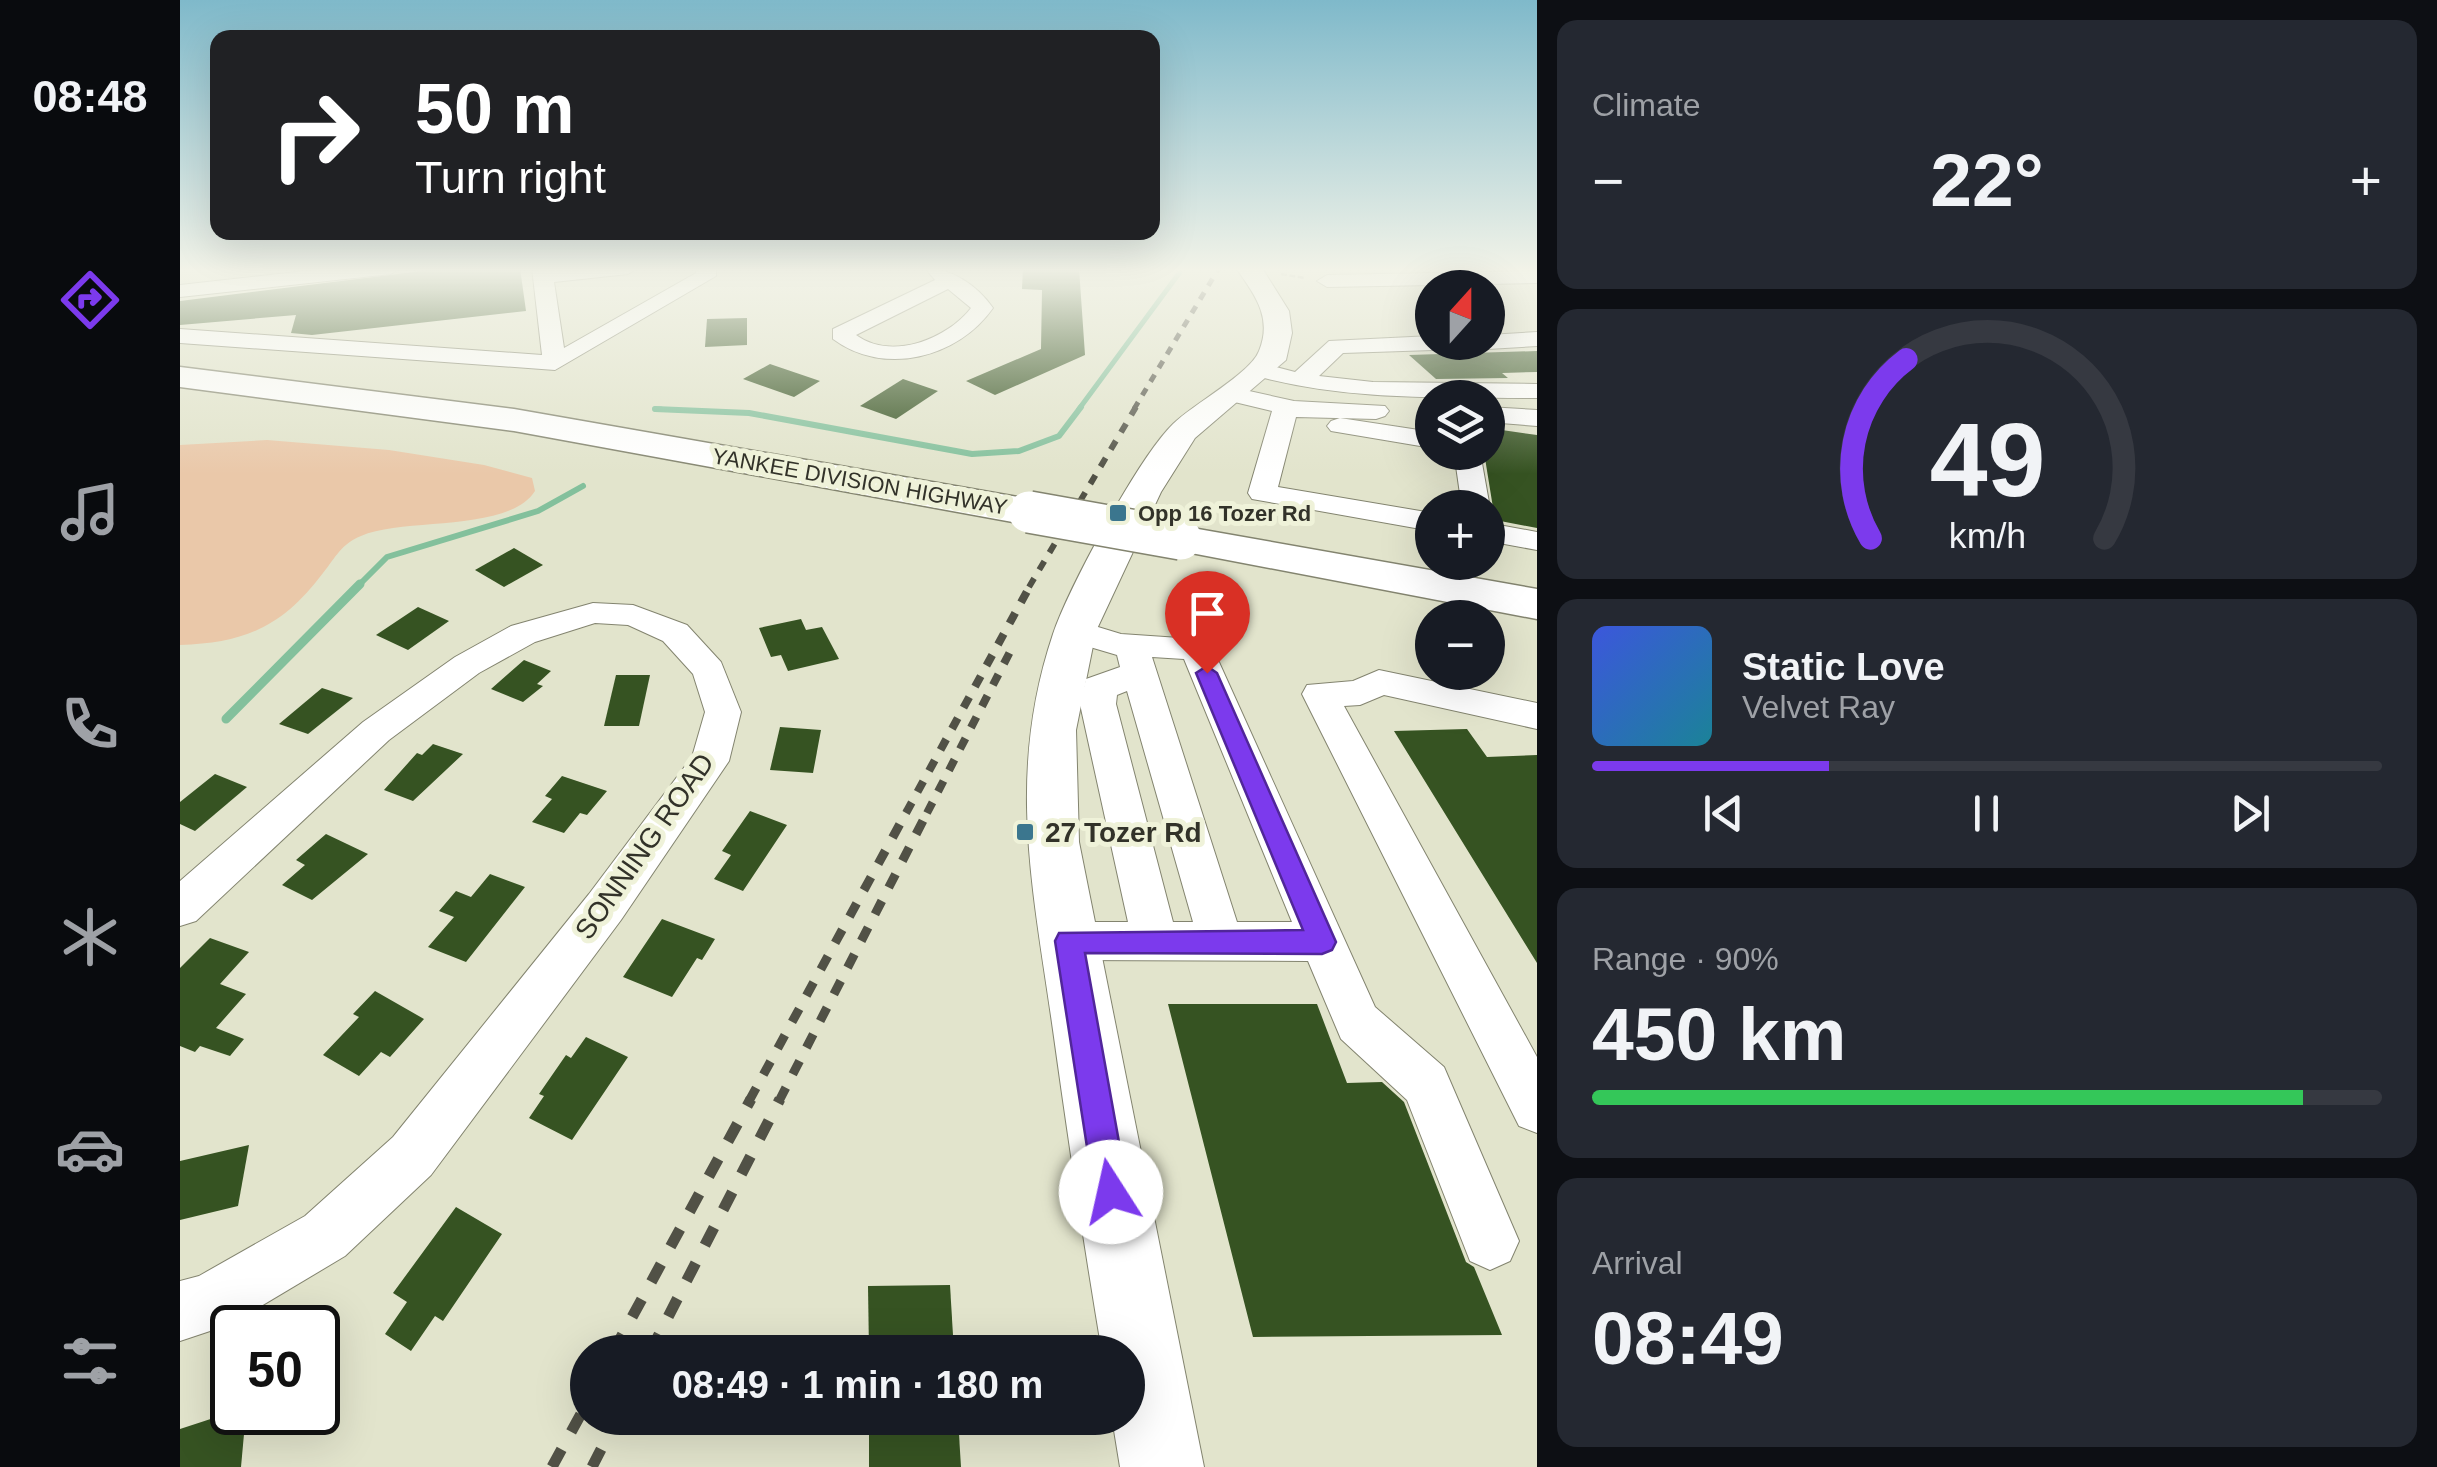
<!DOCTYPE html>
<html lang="en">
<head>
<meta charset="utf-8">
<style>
	body { margin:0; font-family:Arial,sans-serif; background:#242831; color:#f1f3f6; height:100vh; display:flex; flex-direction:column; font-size:38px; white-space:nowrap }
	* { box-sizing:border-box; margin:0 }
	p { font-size:32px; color:#9ea1a6 }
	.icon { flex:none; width:55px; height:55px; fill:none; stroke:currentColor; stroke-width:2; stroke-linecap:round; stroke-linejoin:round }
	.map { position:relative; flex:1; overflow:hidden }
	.panel { display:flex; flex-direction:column; gap:20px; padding:20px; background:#0d0f14; width:900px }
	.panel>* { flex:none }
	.hud { position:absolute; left:30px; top:30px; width:950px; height:210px; border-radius:20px; box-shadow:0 10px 40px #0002; background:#202124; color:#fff; overflow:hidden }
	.needle { width:65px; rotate:21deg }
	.buttons { position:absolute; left:1235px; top:270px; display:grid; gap:20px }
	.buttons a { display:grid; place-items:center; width:90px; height:90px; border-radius:50%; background:#171b24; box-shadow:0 10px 40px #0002; font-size:50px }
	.speed { position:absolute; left:30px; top:1305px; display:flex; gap:20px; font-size:50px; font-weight:700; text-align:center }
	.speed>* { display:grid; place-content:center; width:130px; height:130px; border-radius:50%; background:#171b24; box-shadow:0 10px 40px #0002; line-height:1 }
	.speed .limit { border:5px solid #111; border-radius:15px; background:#fff; color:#111 }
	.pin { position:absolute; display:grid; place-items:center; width:85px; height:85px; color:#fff; margin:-102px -42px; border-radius:50% 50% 50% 0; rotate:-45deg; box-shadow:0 0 10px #0007 }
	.pin .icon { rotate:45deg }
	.me { position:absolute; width:110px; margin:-55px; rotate:350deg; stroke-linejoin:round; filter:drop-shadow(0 0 8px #0008) }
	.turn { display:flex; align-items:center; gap:35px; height:210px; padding:0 40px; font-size:45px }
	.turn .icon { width:130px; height:130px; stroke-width:2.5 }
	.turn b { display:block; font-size:70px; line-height:85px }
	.big { font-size:75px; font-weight:700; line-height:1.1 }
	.panel .card { flex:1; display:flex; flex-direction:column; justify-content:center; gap:15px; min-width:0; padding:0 35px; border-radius:20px; background:#242831 }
	.panel .dial { align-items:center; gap:0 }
	.dial svg { height:260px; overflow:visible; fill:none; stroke:#363941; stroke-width:7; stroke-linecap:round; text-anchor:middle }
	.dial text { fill:#f1f3f6; stroke:none }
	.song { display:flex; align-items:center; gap:30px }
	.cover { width:120px; height:120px; border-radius:15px; background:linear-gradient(135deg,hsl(230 70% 55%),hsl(190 70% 35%)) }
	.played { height:10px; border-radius:5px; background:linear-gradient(90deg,#7c3aed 30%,#363941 30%) }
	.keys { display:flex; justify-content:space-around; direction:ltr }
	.heat { display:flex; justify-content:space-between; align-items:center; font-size:55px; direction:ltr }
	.charge { height:15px; border-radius:8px; background:linear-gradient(90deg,#34c759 90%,#363941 0) }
	.trip { position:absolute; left:390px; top:1335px; width:575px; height:100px; border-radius:50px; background:#171b24; box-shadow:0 10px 40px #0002; font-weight:700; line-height:100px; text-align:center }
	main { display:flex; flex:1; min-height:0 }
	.tab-bar { display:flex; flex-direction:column; width:180px; justify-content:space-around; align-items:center; background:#090b0e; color:#9ea1a6 }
	.tab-bar .icon { width:70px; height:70px }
	.tab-bar .on { color:#7c3aed }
	.tab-bar b { font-size:45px; color:#f1f3f6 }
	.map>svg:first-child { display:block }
	.green { fill:#eac8a9 }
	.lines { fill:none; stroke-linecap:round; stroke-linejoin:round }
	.stream-far2 { stroke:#83c09c; stroke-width:5 }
	.stream-far1 { stroke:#83c09c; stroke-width:6 }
	.stream { stroke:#83c09c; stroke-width:9 }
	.building { fill:#365322 }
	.minor-casing { stroke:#83846f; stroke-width:2 }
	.major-casing { stroke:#83846f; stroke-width:2 }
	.highway-casing { stroke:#83846f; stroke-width:3 }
	.path { stroke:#8a8b7a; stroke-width:2.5; stroke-dasharray:6 2.5; stroke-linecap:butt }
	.minor { fill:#fff; fill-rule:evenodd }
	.major { fill:#fff; fill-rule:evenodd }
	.highway { fill:#fff; fill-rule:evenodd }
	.rail-far4 { stroke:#515146; stroke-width:5; stroke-dasharray:8 8; stroke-linecap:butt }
	.rail-far3 { stroke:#515146; stroke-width:6; stroke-dasharray:10 10; stroke-linecap:butt }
	.rail-far2 { stroke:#515146; stroke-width:8; stroke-dasharray:12 12; stroke-linecap:butt }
	.rail-far1 { stroke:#515146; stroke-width:9; stroke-dasharray:15 15; stroke-linecap:butt }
	.rail { stroke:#515146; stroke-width:11; stroke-dasharray:20 20; stroke-linecap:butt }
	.highway-bridge-casing { stroke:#83846f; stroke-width:44; stroke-linecap:butt }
	.highway-bridge { stroke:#fff; stroke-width:41 }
	.route { fill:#7c3aed; stroke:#51269a; stroke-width:2.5 }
	.poi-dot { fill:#3b768e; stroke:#eff2d9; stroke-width:4 }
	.labels { text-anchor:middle; stroke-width:10; stroke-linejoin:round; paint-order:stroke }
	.far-street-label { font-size:22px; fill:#323229; stroke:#eff2d9 }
	.far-poi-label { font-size:22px; font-weight:bold; fill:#323229; stroke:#eff2d9; text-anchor:start }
	.poi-label { font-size:28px; font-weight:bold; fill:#323229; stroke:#eff2d9; text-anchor:start }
	.street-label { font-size:28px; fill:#323229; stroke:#eff2d9 }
</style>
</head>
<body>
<main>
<nav class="tab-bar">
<b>08:48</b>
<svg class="icon on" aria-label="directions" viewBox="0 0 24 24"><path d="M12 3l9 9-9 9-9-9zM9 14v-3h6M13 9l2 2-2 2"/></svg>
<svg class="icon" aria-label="music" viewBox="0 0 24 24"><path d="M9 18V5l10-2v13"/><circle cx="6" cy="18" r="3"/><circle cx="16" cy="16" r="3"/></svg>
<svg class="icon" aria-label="phone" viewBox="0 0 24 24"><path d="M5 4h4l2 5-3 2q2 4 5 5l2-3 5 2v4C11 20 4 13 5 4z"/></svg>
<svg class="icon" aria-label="climate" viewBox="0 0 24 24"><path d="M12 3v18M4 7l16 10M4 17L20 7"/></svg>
<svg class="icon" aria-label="car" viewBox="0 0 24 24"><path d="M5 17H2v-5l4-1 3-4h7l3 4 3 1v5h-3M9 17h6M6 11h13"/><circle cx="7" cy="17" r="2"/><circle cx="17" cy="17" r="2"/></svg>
<svg class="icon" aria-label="filters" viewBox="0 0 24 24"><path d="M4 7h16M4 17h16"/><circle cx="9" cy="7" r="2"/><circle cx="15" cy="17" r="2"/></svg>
</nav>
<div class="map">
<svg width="1357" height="1467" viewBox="0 0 1357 1467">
	<rect width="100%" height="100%" fill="#e2e4cc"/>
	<path class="green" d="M87 440 209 450 304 465 352 478 355 491C328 533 225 517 181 536 161 544 156 557 143 573 103 626 66 643 0 645V445Z"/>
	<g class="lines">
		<g class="stream-far2">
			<path d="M475 409H481"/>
			<path d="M899 409 1003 268"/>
		</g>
		<g class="stream-far1">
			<path d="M475 409 569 413 792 454 839 451 879 436 901 407"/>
			<path d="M177 587 207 557 358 511 403 486"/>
		</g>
		<path class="stream" d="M46 719 180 584"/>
	</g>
	<g class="building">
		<path d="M266 268H340L346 311 132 335 111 333 116 315 0 325V301Z"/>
		<path d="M843 268H899L905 355 815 395 786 381 861 349 862 290 842 289Z"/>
		<path d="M567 318V345L525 347 527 319Z"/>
		<path d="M1357 351V372L1322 373 1328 378 1256 379 1229 355Z"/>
		<path d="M590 364 640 381 614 397 563 379Z"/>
		<path d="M723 379 758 391 716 419 680 406Z"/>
		<path d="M1308 428 1357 435V528L1315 520 1304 452H1308Z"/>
		<path d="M334 548 363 565 324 587 295 570Z"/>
		<path d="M238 607 269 621 228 650 196 635Z"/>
		<path d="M621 619 626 630 642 627 659 659 608 671 601 655 591 657 579 628Z"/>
		<path d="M344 660 371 671 357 684 363 686 343 702 311 689Z"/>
		<path d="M436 675H470L459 726H424Z"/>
		<path d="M142 688 173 698 128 734 99 724Z"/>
		<path d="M600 727 641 730 633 773 590 770Z"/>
		<path d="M1287 729 1307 757 1357 755V963L1214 731Z"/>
		<path d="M253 744 283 754 233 801 204 790 237 753 242 755Z"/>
		<path d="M35 774 67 787 15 831 0 824V802Z"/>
		<path d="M382 776 427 791 407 815 400 813 384 833 352 822 372 799 365 796Z"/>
		<path d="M570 811 607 825 563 891 534 879 551 855 542 851Z"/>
		<path d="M146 834 188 854 132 900 102 885 125 865 116 860Z"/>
		<path d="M310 874 345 887 286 962 248 947 274 917 259 911 276 891 291 897Z"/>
		<path d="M482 919 535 939 522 960 517 958 492 997 443 977Z"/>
		<path d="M30 938 69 952 40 984 66 994 36 1028 64 1039 50 1056 20 1046 15 1052 0 1046V968Z"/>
		<path d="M195 991 244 1019 210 1057 201 1052 179 1076 143 1055 179 1017 173 1014Z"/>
		<path d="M988 1004H1137L1167 1083 1202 1082 1224 1102 1286 1262 1294 1267 1322 1335 1073 1337Z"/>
		<path d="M406 1037 448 1057 392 1140 349 1118 364 1096 359 1094 386 1055 391 1058Z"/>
		<path d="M69 1145 58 1206 0 1220V1161Z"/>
		<path d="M276 1207 322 1234 263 1321 255 1316 231 1351 205 1334 227 1302 213 1293Z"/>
		<path d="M770 1285 774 1352H689L688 1286Z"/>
		<path d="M52 1412H66L61 1467H0V1429Z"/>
		<path d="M689 1418H778L781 1467H689Z"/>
	</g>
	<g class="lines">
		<defs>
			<g id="minor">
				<path d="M152 268H220L211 274 0 297V285Z"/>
				<path d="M352 268H457L448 274 374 282 384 348 516 273V268H536V276L375 370 0 343V329L362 355Z"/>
				<path d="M745 268C771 268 797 285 813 308 778 358 704 377 653 339V329L755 280ZM768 289 791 308C767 339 712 361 676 335Z"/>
				<path d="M1357 271V283L1147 287 1137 281 1147 275Z"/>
				<path d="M1357 332V346L1308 349 1297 342H1308V335Z"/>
				<path d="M1252 336V342H1294L1283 349 1163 353 1139 376 1193 382 1357 384V398C1261 397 1166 401 1073 375L1069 370 1081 363 1115 372 1149 341Z"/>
				<path d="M1051 387 1114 401 1205 406 1209 411 1205 416 1196 419 1116 417 1098 487 1252 513V531L1072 499 1068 493 1092 411 1042 399 1039 394 1042 389Z"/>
				<path d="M1308 407 1357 410V426L1308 422Z"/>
				<path d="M1160 418 1252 432V448L1151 431 1147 426 1151 421Z"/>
				<path d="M1274 452H1300L1310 508 1308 512V508H1282Z"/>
				<path d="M1308 523 1357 532V550L1308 541Z"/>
				<path d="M413 603 453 605 507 625 541 662 561 712 549 761 441 920 251 1175 165 1256 51 1324 0 1341V1281L19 1276 125 1216 213 1137 409 894 512 757 525 712 513 674 483 641 448 625 415 623 355 642 299 673 209 740 16 921 0 926V881L183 722 275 657 331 626Z"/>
				<path d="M895 620 941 634 1029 640 1195 1007 1264 1067 1339 1241 1330 1261 1310 1270 1290 1261 1227 1100 1161 1039 1128 961 889 960 873 955 866 941 873 927 889 922H948L900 704 906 679 940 667 937 655 883 639 878 631 883 623ZM972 657 1004 659 1112 922H1057ZM947 691 1013 922H993L936 704 937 695Z"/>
				<path d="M1199 670 1357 703V729L1204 695 1180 705 1164 706 1357 1057V1133L1339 1126 1122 694 1127 685 1173 681Z"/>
			</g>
			<path id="major" d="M1056 268H1082L1109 311 1112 333 1106 360 1015 438 981 492 916 631 896 730 899 842 1024 1467H940L932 1418H948V1352H922C904 1245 888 1138 873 1030 853 889 826 774 873 634 889 587 959 457 993 424 1013 404 1070 374 1079 351 1093 317 1074 294 1056 268Z"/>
			<g id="highway">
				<path d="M0 367 334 409 849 499 864 503 870 512 864 521 849 525 334 431 0 387Z"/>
				<path d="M1001 526 1357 589V619L985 548 979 539 985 530Z"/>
			</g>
		</defs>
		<use href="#minor" class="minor-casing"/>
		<use href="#major" class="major-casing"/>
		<use href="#highway" class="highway-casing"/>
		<path class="path" d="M1101 274 1125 278"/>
		<use href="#minor" class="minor"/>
		<use href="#major" class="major"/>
		<use href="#highway" class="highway"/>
		<path class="rail-far4" d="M954 409 1039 268"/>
		<path class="rail-far3" d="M849 587 956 407"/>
		<g class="rail-far2">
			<path d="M726 813 851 584"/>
			<path d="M747 813 833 646"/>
		</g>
		<g class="rail-far1">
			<path d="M569 1101 727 811"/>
			<path d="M599 1101 748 811"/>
		</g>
		<g class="rail">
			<path d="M433 1352 571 1099"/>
			<path d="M470 1352 600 1099"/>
			<path d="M372 1467 408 1401"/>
			<path d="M412 1467 437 1418"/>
		</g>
		<defs>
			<path id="highway-bridge" d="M849 512 1001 539"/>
		</defs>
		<use href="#highway-bridge" class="highway-bridge-casing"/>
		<use href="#highway-bridge" class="highway-bridge"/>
	</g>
	<linearGradient id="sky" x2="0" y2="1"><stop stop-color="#7fb9ca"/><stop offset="0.57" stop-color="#f2f3e8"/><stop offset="1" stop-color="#f2f3e8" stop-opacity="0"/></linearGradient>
	<rect width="1357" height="474" fill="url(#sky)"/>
	<path class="route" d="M1027 666 1037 673 1156 942 1152 950 1142 954 905 953 948 1192 943 1204 931 1209 919 1204 914 1192 875 941 879 933 1123 930 1016 673Z"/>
	<g class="poi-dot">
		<rect x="928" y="503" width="20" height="20" rx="5"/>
		<rect x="835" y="822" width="20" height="20" rx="5"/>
	</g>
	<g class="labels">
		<g class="far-street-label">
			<text transform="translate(680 481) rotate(10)" y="8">YANKEE DIVISION HIGHWAY</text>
		</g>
		<g class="far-poi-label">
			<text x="958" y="521">Opp 16 Tozer Rd</text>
		</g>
		<g class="poi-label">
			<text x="865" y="842">27 Tozer Rd</text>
		</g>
		<g class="street-label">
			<text transform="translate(464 846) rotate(-55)" y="10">SONNING ROAD</text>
		</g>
	</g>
</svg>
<div class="buttons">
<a><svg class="needle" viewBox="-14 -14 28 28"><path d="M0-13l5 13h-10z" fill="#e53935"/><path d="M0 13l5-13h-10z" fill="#9ea1a6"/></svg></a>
<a><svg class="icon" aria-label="layers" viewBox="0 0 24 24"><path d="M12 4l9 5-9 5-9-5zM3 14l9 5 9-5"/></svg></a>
<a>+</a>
<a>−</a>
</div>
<div class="speed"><div class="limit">50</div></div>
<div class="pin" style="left:1027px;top:673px;background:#d93025"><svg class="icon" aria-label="arrive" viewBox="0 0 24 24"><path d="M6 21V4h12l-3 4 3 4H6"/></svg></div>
<svg class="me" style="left:931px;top:1192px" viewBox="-20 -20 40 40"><circle r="19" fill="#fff"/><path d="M0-13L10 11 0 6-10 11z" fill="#7c3aed"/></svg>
<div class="trip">08:49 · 1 min · 180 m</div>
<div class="hud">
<div class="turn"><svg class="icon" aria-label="right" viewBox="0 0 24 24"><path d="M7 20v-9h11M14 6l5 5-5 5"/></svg><div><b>50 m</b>Turn right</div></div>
</div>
</div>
<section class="panel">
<div class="card"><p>Climate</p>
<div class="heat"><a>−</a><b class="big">22°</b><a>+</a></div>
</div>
<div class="card dial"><svg viewBox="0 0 100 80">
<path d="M14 69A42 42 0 1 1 86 69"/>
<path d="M14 69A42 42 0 0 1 25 14" stroke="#7c3aed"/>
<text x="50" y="56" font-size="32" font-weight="700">49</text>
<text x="50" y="72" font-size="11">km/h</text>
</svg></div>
<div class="card">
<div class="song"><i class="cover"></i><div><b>Static Love</b><p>Velvet Ray</p></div></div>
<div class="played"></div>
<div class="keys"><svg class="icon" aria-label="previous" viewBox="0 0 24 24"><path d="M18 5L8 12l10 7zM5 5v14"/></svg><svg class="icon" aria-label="pause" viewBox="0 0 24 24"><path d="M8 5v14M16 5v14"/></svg><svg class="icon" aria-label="next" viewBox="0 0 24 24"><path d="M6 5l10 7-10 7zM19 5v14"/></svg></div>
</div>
<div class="card"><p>Range · 90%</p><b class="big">450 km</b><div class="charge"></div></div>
<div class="card"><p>Arrival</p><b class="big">08:49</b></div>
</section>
</main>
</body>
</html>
